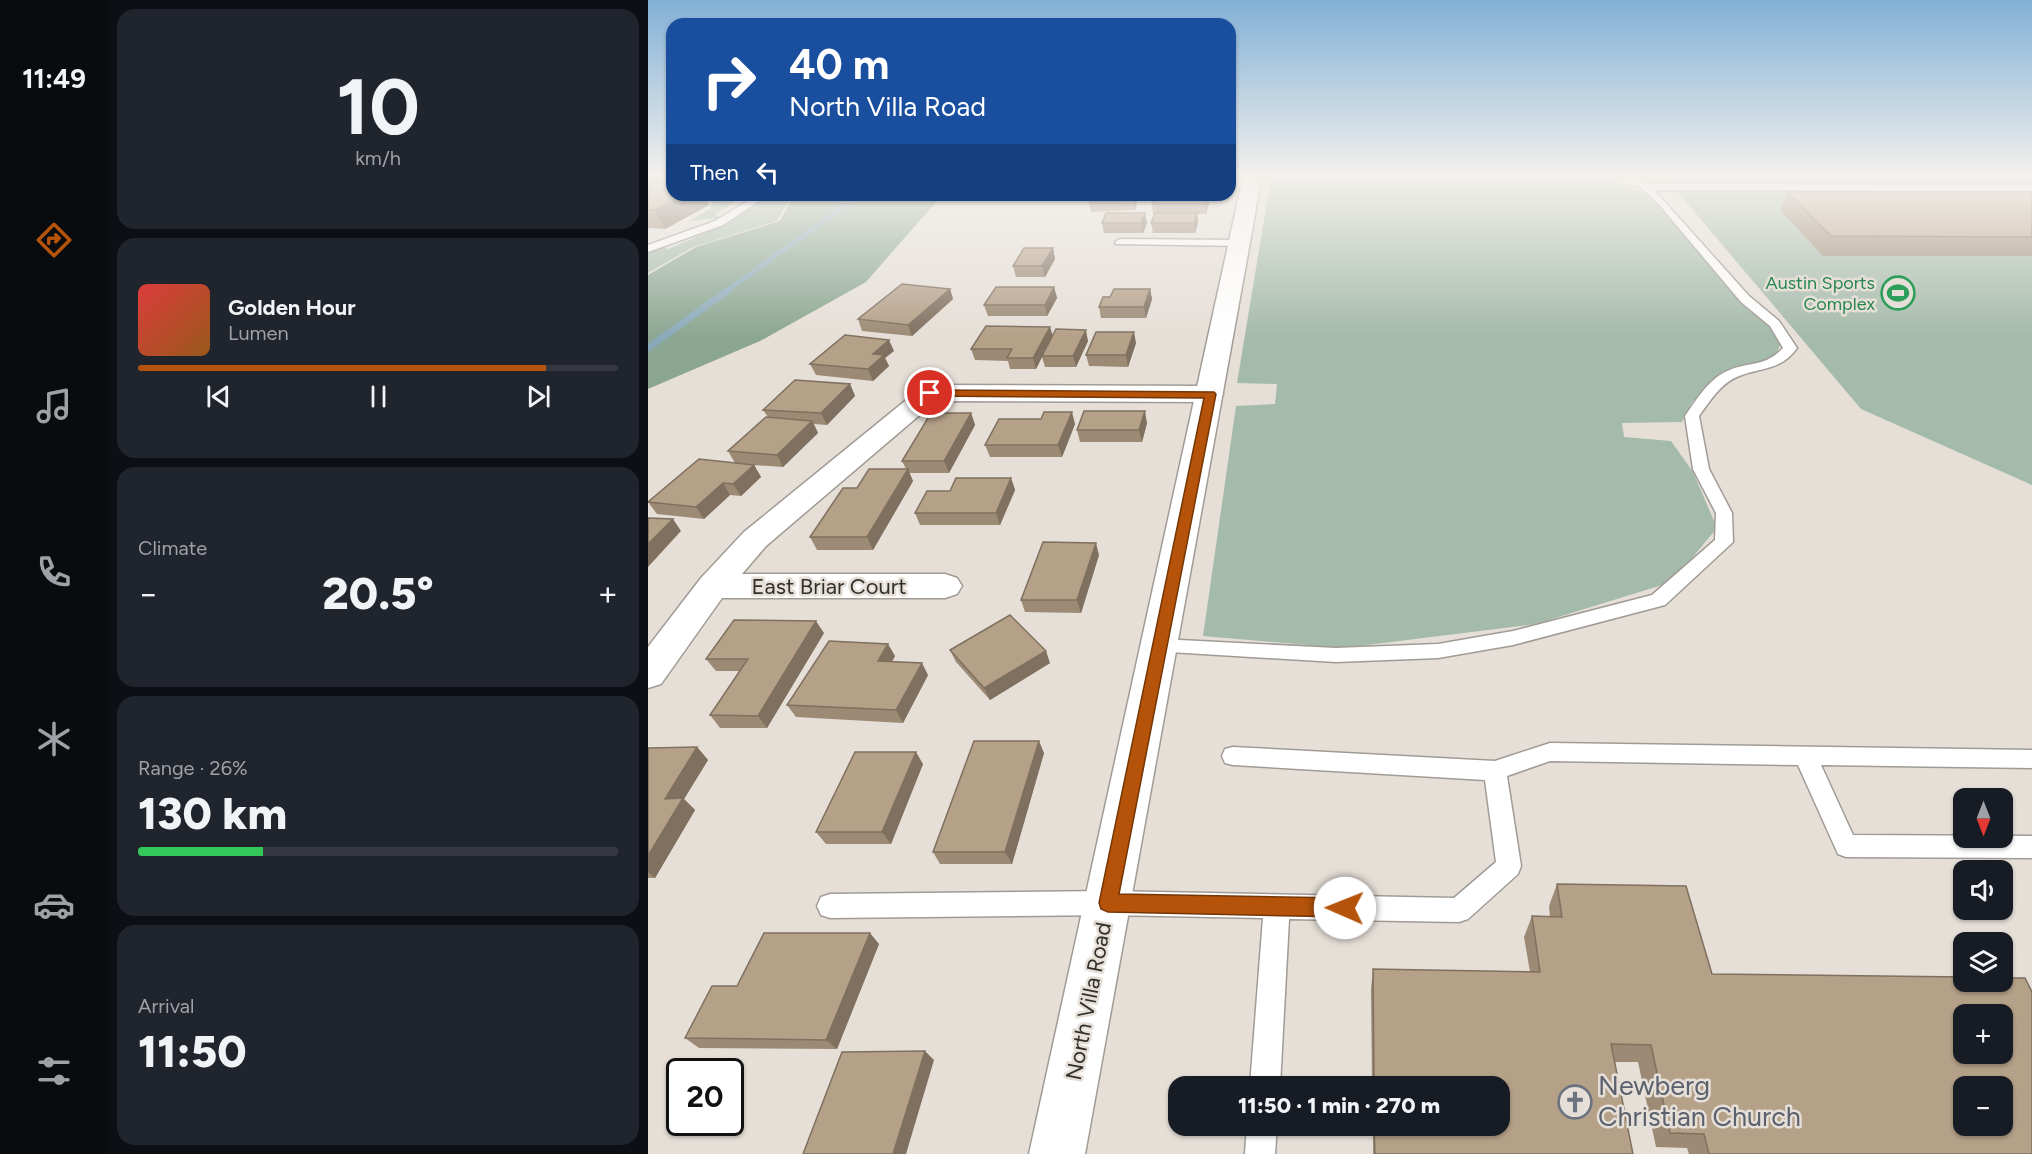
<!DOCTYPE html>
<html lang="en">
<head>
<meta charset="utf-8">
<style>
	body { margin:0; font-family:Figtree,sans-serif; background:#20242c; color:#f1f3f6; height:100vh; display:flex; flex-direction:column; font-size:22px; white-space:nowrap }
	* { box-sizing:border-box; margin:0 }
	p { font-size:20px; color:#9ea1a6 }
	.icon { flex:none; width:33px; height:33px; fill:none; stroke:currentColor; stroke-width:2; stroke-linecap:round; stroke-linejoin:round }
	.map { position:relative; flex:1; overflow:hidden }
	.drawer { display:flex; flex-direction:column; gap:9px; padding:9px; background:#0d0f14; width:540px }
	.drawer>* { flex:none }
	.hud { position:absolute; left:18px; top:18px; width:570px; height:183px; border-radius:18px; box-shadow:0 2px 4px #0004; background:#1a4fa0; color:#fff; overflow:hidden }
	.needle { width:39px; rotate:180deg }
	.buttons { position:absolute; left:1305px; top:788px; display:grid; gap:12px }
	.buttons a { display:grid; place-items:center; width:60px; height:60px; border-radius:12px; background:#171b24; box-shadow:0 2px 4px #0004; font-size:30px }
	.speed { position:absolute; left:18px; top:1058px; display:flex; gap:12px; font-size:30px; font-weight:700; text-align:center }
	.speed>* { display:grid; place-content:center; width:78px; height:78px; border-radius:50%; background:#171b24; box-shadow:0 2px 4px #0004; line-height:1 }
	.speed .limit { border:3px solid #111; border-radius:9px; background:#fff; color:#111 }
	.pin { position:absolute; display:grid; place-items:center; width:51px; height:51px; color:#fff; margin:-26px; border:3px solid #fff; border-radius:50%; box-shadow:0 2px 6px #0007 }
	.me { position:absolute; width:66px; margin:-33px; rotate:271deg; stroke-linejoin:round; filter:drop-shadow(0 0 4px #0008) }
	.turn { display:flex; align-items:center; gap:21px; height:126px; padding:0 24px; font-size:27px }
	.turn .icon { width:78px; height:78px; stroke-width:2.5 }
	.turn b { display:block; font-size:42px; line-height:51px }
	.then { display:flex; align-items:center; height:57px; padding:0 24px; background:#0003; gap:12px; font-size:22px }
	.big { font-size:45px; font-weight:800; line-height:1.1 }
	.drawer .tile { flex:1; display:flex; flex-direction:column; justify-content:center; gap:9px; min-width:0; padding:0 21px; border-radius:18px; background:#20242c }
	.drawer .dial { align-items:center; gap:0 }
	.dial b { font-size:78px; line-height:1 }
	.song { display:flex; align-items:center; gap:18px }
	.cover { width:72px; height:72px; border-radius:9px; background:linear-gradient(135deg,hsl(0 70% 55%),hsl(30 70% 35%)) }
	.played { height:6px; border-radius:3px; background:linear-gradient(90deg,#b45309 85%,#363941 85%) }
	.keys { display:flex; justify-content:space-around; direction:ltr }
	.heat { display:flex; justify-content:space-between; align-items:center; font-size:33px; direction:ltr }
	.charge { height:9px; border-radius:4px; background:linear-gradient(90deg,#34c759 26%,#363941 0) }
	.trip { position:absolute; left:520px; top:1076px; width:342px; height:60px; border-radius:18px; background:#171b24; box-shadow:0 2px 4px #0004; font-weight:800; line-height:60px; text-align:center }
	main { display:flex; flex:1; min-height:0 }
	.dock { display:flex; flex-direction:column; width:108px; justify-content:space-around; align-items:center; background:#090b0e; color:#9ea1a6 }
	.dock .icon { width:42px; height:42px }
	.dock .on { color:#b45309 }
	.dock b { font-size:27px; color:#f1f3f6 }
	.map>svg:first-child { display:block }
	.green { fill:#a4baaa }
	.forest { fill:#8ba692 }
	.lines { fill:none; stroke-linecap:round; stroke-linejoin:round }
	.stream-far1 { stroke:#8aaaba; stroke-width:5 }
	.stream { stroke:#8aaaba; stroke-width:7 }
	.service-casing { stroke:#a19b95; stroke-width:3 }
	.minor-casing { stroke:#a19b95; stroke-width:3 }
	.secondary-casing { stroke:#a19b95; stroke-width:3 }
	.service { fill:#fff; fill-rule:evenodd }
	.minor { fill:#fff; fill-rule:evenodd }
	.secondary { fill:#fff; fill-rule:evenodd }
	.wall { fill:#9c8a75 }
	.shaded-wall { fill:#7f705f }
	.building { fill:#b5a088; stroke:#7f705f; stroke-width:1.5; fill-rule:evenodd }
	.route { fill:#b45309; stroke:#753606; stroke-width:1.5 }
	.labels { text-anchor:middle; stroke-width:5; stroke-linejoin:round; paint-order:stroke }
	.far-leisure-label { font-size:18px; fill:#27864d; stroke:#e6dfd8; text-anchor:end }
	.street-label { font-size:22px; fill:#312f2c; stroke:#e6dfd8 }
	.near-worship-label { font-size:27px; fill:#5b616d; stroke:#e6dfd8; text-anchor:start }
</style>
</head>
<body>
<main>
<nav class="dock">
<b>11:49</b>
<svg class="icon on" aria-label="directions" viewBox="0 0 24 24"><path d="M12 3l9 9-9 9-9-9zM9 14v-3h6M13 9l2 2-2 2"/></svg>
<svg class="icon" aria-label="music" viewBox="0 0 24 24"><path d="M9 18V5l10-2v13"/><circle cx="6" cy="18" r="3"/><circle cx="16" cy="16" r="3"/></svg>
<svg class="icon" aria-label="phone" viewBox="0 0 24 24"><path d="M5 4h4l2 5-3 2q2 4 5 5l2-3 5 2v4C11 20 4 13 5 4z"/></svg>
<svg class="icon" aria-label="climate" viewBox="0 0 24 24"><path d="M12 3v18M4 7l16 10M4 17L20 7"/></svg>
<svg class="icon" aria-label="car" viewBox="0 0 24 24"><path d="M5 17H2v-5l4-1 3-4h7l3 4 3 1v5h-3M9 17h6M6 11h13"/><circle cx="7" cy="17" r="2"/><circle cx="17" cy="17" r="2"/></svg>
<svg class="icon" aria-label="filters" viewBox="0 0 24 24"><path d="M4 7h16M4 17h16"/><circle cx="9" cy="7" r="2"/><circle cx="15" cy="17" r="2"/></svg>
</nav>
<section class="drawer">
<div class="tile dial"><b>10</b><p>km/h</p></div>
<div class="tile">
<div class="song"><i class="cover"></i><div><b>Golden Hour</b><p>Lumen</p></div></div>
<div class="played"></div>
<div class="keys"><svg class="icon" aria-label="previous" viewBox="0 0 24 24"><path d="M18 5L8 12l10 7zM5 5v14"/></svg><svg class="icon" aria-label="pause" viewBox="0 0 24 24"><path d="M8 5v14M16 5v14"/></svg><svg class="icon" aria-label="next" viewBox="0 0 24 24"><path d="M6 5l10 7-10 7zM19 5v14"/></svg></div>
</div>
<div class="tile"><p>Climate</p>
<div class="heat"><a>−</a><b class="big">20.5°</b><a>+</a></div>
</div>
<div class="tile"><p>Range · 26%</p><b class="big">130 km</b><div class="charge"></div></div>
<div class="tile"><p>Arrival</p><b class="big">11:50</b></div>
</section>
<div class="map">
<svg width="1384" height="1154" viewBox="0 0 1384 1154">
	<rect width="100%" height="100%" fill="#e6dfd8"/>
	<g class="green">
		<path d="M961 177 966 183 990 190 1008 200 1089 299 1121 324 1133 343 1126 359 1078 373 1044 402 1034 422 974 423 976 437 1023 441 1045 472 1069 528 1024 582 888 624 695 648 555 636 588 406 627 404 629 384 589 383 623 178Z"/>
		<path d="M1017 177H1384V485L1213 409Z"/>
		<path d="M73 195H97L67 215 73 217 72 218 41 221 62 209V206L66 204 62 201Z"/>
		<path d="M122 195H144L129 221 45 247 0 273V251L15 247 20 249C55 235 91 218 122 195Z"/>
	</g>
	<path class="forest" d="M146 195H294L218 282 112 341 0 389V275L48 247 132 221Z"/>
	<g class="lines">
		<path class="stream-far1" d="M77 292 188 212 207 195"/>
		<path class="stream" d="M0 348 79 291"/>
		<defs>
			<g id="service">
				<path d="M972 177H981L1004 184 1384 185V191L1006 190 1101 296 1131 321 1149 348C1132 371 1115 367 1091 376 1073 383 1062 401 1051 416L1061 469 1084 513 1085 542 1017 605 865 645 790 658 688 662 505 651 502 646 505 641 512 639 688 648 790 644 865 631 1004 595 1067 540 1068 513 1045 469 1037 416C1049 399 1060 380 1079 371 1101 361 1116 368 1135 348L1122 326 1093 302 1009 202 992 187 980 184Z"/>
				<path d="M109 195H121L75 225 0 252V245L67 221Z"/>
				<path d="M472 239 593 240 598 243 593 246 468 244 467 242Z"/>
				<path d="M902 743 1384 750V768L1173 765 1205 835 1384 836V858L1198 857 1190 854 1150 765 902 761 859 776 873 866 870 874 820 919 811 922 641 919 632 1086H602L615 918 460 915 182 918 173 915 169 906 173 897 182 894 460 891 806 898 848 862 837 780 585 765 577 763 574 756 577 749 585 747 847 761Z"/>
				<path d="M599 1125H629L627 1154H597Z"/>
			</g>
			<path id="minor" d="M282 385 562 386 571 389 575 394 571 399 562 402 288 401 118 546 94 574H297L309 578 314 586 309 594 297 598H74L13 684 0 688V647L53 578 96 532 273 388Z"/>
			<path id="secondary" d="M595 177H613L605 226 437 1154H381Z"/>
		</defs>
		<use href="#service" class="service-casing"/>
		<use href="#minor" class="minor-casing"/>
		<use href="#secondary" class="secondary-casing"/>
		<use href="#service" class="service"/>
		<use href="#minor" class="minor"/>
		<use href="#secondary" class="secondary"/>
	</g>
	<g class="wall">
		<path d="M0 177H24L59 201 61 205 17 229 2 228 0 229Z"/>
		<path d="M1139 192H1384V256H1175L1132 210Z"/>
		<path d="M488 195 489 202 487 210 443 212 441 202Z"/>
		<path d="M504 204H561L558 214H549L550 223 547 233H505L503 223 507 214H505Z"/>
		<path d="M454 223H499L495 233H456Z"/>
		<path d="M405 248 407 259 397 277H368L365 266Z"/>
		<path d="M406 287 409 298 399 316H340L336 305Z"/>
		<path d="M302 289 305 299 264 336 214 331 210 319Z"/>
		<path d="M502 289 504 299 498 318H453L451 307 462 297Z"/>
		<path d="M402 327 405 336 440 341 428 367H397L394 357 388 369H362L360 361 327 360 323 349Z"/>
		<path d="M488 343 480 367 441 366 438 355Z"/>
		<path d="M246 351 237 358 241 366 225 381 168 375 162 364Z"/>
		<path d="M202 384 207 396 179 425 166 424 170 433 135 467 105 465H106L113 477 93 496 82 495 56 519 9 514 0 502 87 463 80 451 120 417 115 410Z"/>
		<path d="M323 413 327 425 301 473H261L265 481 225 550H169L162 537 258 469 254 461Z"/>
		<path d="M499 423 494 442H432L429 430Z"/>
		<path d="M427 424 414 457H342L337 445Z"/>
		<path d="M363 478 367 490 352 525H272L267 513 302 491Z"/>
		<path d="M451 555 433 613 377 612 373 600Z"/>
		<path d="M176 633 119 728H72L62 715 91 671H68L58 659Z"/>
		<path d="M302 650 402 663 342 700 308 662Z"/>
		<path d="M247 656 244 662 280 675 255 723 148 717 139 705Z"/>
		<path d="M49 747 60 760 36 799 47 810 7 878H0V748Z"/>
		<path d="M396 753 364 864H292L285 852Z"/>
		<path d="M275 764 243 844H178L168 832Z"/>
		<path d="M909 884 1064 974 1384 1154H1041L1039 1148 1008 1147 990 1062H967L985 1154H725V1125H852V1086H724L723 989 725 969 882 972 876 937 884 916 902 917 901 906Z"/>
		<path d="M231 944 189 1049 51 1048 37 1038 89 986Z"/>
	</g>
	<g class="shaded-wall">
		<path d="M0 177H15L17 180 0 199Z"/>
		<path d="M35 195H71L59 201 61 205 17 229 7 210Z"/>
		<path d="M487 195H488L489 202 487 210 486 201Z"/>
		<path d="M560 195 561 204 558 214 557 204Z"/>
		<path d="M497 213 499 223 495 233 493 223Z"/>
		<path d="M549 213 550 223 547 233 546 223Z"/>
		<path d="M405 248 407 259 397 277 394 266Z"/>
		<path d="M406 287 409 298 399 316 397 305Z"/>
		<path d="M302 289 305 299 264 336 260 325Z"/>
		<path d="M502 289 504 299 498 318 496 307Z"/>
		<path d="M402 327 405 338 394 356V357L388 369 385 358Z"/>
		<path d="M438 330 440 341 428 367 425 356Z"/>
		<path d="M486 332 488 343 480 367 478 355Z"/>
		<path d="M241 340 246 351 237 358 241 366 225 381 220 369 225 354Z"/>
		<path d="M202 384 207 396 179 425 173 413Z"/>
		<path d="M497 411 499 423 494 442 491 430Z"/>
		<path d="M424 412 427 424 414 457 410 445Z"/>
		<path d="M323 413 327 425 301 473 296 461Z"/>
		<path d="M164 421 170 433 135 467 129 455Z"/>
		<path d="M106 465 113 477 93 496 85 484Z"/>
		<path d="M260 469 265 481 225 550 219 537Z"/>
		<path d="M363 478 367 490 352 525 348 513Z"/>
		<path d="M75 483 82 495 56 519 48 507Z"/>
		<path d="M25 519 33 531 0 567V544Z"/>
		<path d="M448 543 451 555 433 613 429 600Z"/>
		<path d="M168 621 176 633 119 728 110 716Z"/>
		<path d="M240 644 247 656 237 673 230 661Z"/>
		<path d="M398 651 402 663 342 700 336 688Z"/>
		<path d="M274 663 280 675 255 723 248 710Z"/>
		<path d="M391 741 396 753 364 864 357 852Z"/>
		<path d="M49 747 60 760 36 799 47 810 7 878 0 872V856L17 799Z"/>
		<path d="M268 752 275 764 243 844 234 832Z"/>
		<path d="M222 933 231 944 189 1049 178 1040Z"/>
		<path d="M277 1051 286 1060 258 1154H245Z"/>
	</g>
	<g class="building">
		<path d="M20 177H24V195H35L7 210 0 209V186Z"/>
		<path d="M1139 192H1384V237L1183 236Z"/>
		<path d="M443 195H487L486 201 441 202Z"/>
		<path d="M507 195H560L557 204H504Z"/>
		<path d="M458 213H497L493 223H454Z"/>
		<path d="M507 213H549L546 223H503Z"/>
		<path d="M376 248H405L394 266H365Z"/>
		<path d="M254 284 302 289 260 325 210 319Z"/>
		<path d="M348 287H406L397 305H336Z"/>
		<path d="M466 289H502L496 307H451L455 297H462Z"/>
		<path d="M338 326 402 327 385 358H359L364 349H323Z"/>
		<path d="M408 329 438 330 425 356H394Z"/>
		<path d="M448 332H486L478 355H438Z"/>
		<path d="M197 335 241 340 225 354 236 355 220 369 162 364Z"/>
		<path d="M147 380 202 384 173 413 115 410Z"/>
		<path d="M436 411H497L491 430H429Z"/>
		<path d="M396 412H424L410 445H337L351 419H393Z"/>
		<path d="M283 413H323L296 461H254Z"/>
		<path d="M118 417 164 421 129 455 80 451Z"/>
		<path d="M51 459 106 465 85 484 75 483 48 507 0 502Z"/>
		<path d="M221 469H260L219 537H162L195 488H209Z"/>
		<path d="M308 478H363L348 513H267L279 491H302Z"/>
		<path d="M0 518 25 519 0 544Z"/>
		<path d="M395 542 448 543 429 600H373Z"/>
		<path d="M362 615 398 651 336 688 302 650Z"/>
		<path d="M86 620 168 621 110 716 62 715 100 659H58Z"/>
		<path d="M181 641 240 644 230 661 274 663 248 710 139 705Z"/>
		<path d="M326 741H391L357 852H285Z"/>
		<path d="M49 747 17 799 35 798 0 856V748Z"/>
		<path d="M207 752H268L234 832H168Z"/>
		<path d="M909 884 1038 886 1064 974 1316 977V981H1354V978H1377L1384 992V1154H1061L1056 1134 1022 1133 1003 1045 963 1044 985 1154H727L726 1125H852V1086H726L725 969 892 972 884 916 914 917ZM1316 1014H1354V1053H1316ZM1316 1086H1354V1125H1316Z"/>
		<path d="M116 933H222L178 1040 37 1038 64 986H89Z"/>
		<path d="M277 1051 245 1154H155L194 1052Z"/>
	</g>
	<linearGradient id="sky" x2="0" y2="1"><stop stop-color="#82b0d6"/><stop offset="0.52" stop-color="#f4f1ed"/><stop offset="1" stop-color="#f4f1ed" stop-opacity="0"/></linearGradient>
	<rect width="1384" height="338" fill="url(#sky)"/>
	<path class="route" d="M282 390 566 392 568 394 471 894 697 898 704 901 707 908 704 914 697 917 460 912 453 909 451 903 556 398 278 396V391Z"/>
	<defs>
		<symbol id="stadium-ring" viewBox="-11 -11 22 22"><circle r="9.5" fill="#e6dfd8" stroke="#2e9e5b" stroke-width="1.5"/><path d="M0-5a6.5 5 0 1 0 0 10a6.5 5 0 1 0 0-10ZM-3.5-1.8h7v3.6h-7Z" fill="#2e9e5b"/></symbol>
		<symbol id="church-ring" viewBox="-11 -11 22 22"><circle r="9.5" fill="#e6dfd8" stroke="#6b7280" stroke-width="1.5"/><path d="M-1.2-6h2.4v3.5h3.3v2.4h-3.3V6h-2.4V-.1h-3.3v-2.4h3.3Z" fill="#6b7280"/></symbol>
	</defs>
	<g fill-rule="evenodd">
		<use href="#stadium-ring" x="1231" y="274" width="38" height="38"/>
		<use href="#church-ring" x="908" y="1083" width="38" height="38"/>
	</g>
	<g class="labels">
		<g class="far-leisure-label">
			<text x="1227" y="289">Austin Sports<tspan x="1227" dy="21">Complex</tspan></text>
		</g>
		<g class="street-label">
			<text x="181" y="594">East Briar Court</text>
			<text transform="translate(440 1001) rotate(-79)" y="8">North Villa Road</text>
		</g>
		<g class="near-worship-label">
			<text x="950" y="1095">Newberg<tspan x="950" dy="31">Christian Church</tspan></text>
		</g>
	</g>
</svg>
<div class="buttons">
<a><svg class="needle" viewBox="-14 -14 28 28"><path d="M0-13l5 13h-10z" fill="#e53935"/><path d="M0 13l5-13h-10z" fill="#9ea1a6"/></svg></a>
<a><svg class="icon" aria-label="sound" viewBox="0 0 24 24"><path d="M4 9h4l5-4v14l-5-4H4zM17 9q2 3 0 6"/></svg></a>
<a><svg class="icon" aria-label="layers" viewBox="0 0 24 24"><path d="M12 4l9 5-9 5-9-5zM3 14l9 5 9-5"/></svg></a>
<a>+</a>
<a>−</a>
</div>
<div class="speed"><div class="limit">20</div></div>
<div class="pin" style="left:282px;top:393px;background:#d93025"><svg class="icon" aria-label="arrive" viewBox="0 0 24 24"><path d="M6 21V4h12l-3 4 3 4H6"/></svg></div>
<svg class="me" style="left:697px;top:908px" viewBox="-20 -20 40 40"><circle r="19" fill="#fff"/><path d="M0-13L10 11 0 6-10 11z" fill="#b45309"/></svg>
<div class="trip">11:50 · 1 min · 270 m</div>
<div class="hud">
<div class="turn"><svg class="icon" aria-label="right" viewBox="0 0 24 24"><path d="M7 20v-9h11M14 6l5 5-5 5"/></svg><div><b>40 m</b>North Villa Road</div></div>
<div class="then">Then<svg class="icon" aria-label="left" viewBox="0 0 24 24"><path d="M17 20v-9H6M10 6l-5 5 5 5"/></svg></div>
</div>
</div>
</main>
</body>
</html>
